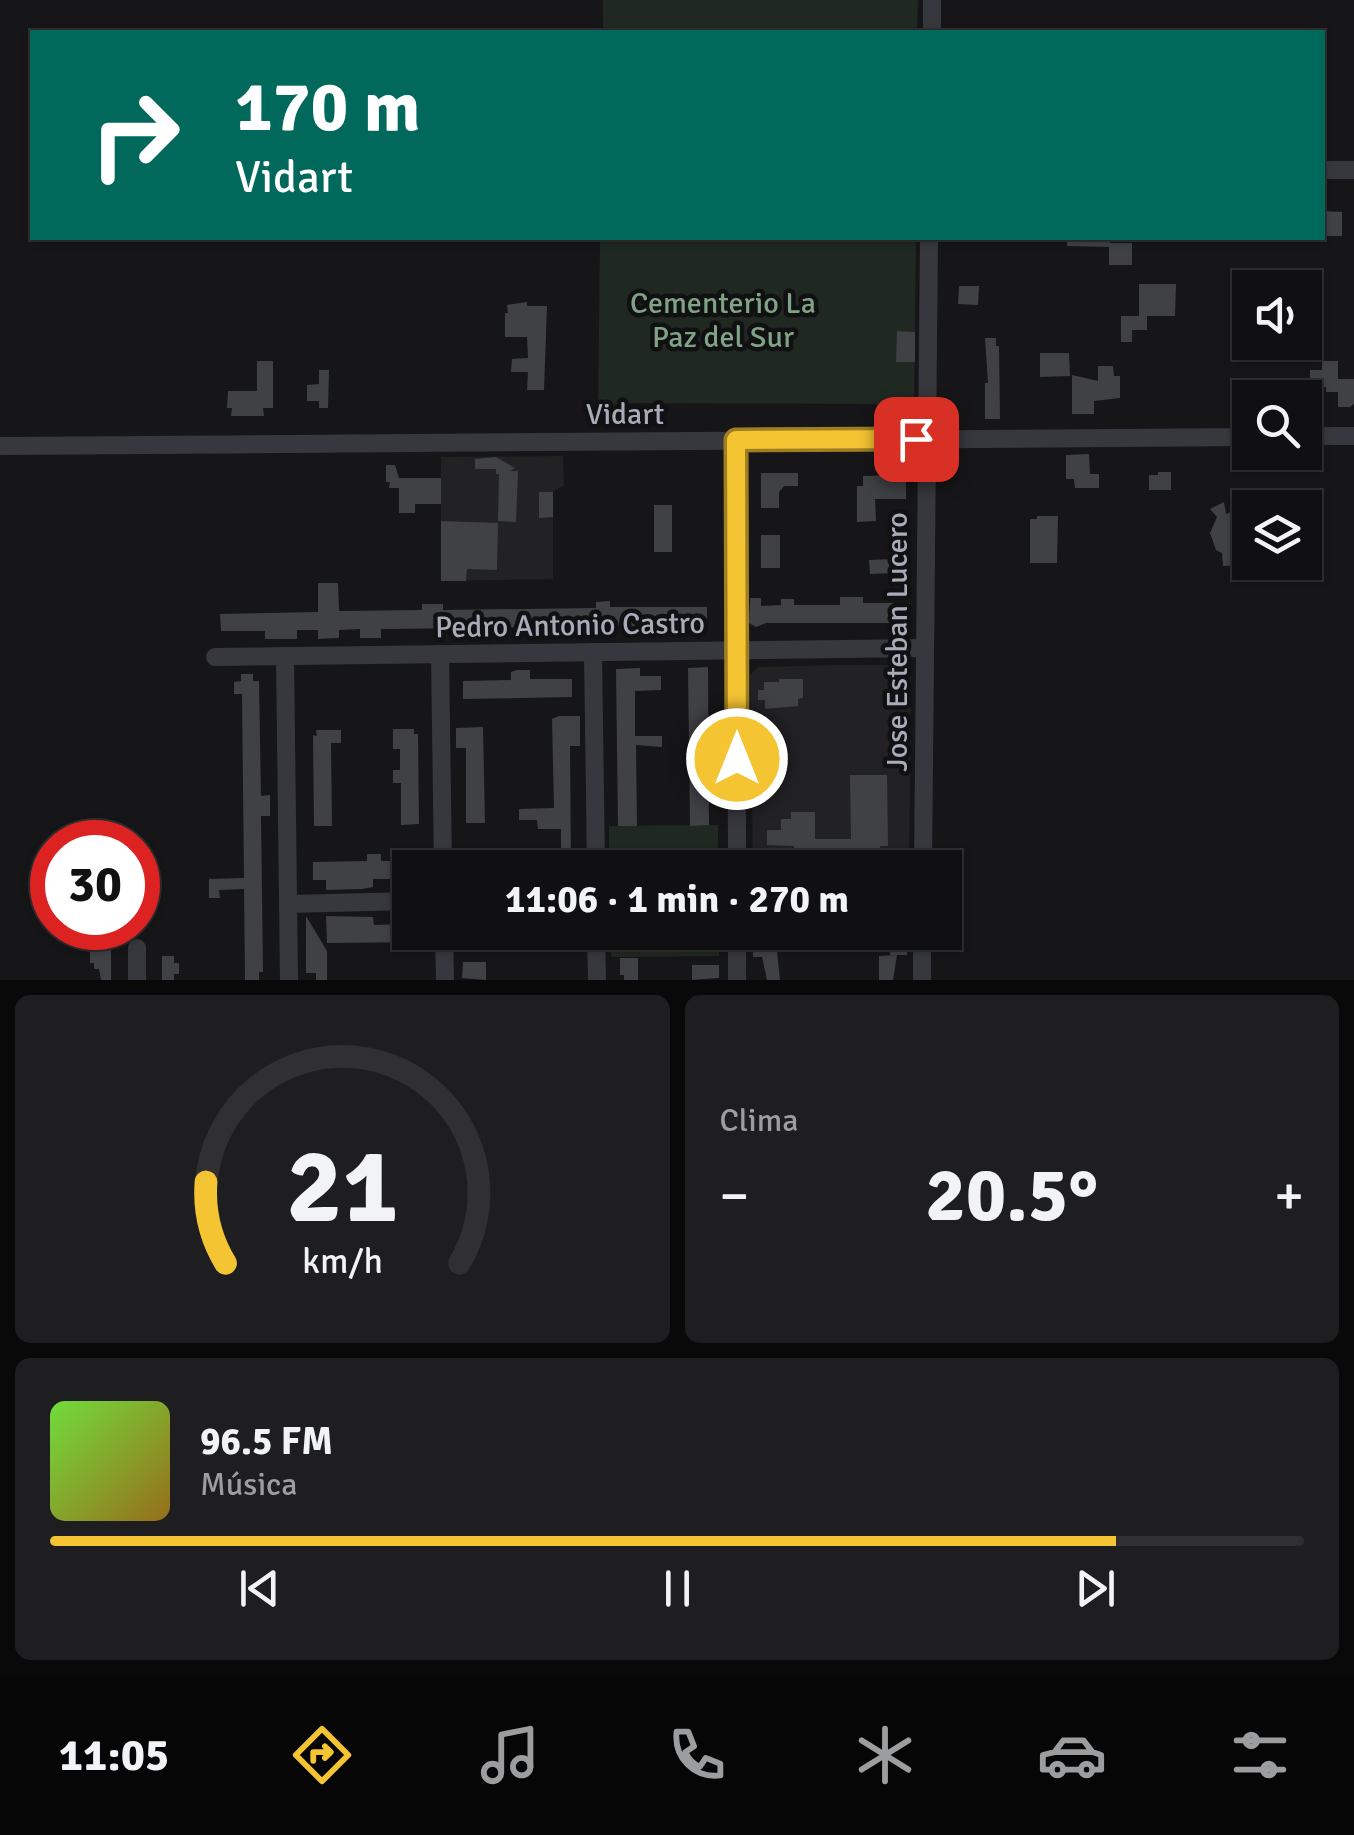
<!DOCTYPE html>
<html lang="es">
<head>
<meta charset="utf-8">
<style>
	body { margin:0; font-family:Signika,sans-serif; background:#1e1e20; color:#f1f3f6; height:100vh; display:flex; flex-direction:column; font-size:38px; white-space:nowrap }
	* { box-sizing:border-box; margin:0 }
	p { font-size:32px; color:#9c9d9f }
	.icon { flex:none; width:55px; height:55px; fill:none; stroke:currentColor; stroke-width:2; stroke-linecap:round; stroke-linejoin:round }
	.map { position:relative; height:980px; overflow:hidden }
	.drawer { display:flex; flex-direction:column; gap:15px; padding:15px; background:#09090a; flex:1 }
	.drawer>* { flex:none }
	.hud { position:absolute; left:30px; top:30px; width:1295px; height:210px; border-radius:0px; box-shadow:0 2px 8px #0004,0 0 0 2px #303032; background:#00695c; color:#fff; overflow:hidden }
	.controls { position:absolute; left:1232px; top:270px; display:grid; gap:20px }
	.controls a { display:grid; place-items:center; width:90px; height:90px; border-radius:0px; background:#101012; box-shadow:0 2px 8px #0004,0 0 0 2px #303032; font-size:50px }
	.speed { position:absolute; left:30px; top:820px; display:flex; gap:20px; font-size:50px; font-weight:700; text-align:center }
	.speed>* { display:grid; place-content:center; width:130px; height:130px; border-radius:50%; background:#101012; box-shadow:0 2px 8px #0004,0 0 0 2px #303032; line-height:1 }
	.speed .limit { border:15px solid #d22; background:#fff; color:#111 }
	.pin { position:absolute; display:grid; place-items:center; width:85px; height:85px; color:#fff; margin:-42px; border-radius:20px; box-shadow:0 5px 15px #0006 }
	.me { position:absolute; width:110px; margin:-55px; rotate:0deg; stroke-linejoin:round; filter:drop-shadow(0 0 8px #0008) }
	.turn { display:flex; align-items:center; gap:35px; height:210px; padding:0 40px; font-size:45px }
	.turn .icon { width:130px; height:130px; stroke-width:2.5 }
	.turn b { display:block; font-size:70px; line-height:85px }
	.big { font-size:75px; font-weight:700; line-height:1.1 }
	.drawer .tile { flex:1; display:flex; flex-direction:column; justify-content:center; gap:15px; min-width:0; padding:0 35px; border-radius:15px; background:#1e1e20 }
	.drawer .dial { align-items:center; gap:0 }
	.dial svg { height:260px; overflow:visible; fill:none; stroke:#303032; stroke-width:7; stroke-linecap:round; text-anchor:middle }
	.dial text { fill:#f1f3f6; stroke:none }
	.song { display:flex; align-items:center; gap:30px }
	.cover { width:120px; height:120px; border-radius:15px; background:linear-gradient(135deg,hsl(100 70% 55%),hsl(40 70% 35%)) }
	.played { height:10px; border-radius:5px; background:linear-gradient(90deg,#f4c433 85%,#303032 85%) }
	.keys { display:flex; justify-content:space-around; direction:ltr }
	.heat { display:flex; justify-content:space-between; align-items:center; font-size:55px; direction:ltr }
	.drawer .tiles { flex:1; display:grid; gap:15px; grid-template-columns:1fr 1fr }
	.tile:last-child { grid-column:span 2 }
	.trip { position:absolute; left:392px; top:850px; width:570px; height:100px; border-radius:0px; background:#101012; box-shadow:0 2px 8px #0004,0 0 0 2px #303032; font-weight:700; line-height:100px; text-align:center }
	.dock { display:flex; height:160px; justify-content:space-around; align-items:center; background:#060607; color:#9c9d9f }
	.dock .icon { width:70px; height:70px }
	.dock .on { color:#f4c433 }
	.dock b { font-size:45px; color:#f1f3f6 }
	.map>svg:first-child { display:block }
	.built { fill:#222225 }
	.green { fill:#202822 }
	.building { fill:#404145 }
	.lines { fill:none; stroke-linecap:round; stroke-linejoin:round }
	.minor { stroke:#37383d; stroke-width:18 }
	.route-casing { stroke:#9f7f21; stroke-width:25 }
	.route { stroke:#f4c433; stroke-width:18 }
	.labels { text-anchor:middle; stroke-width:9; stroke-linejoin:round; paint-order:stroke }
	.park-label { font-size:30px; fill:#7fa384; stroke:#111113 }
	.street-label { font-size:30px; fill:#a8acb8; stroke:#111113 }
</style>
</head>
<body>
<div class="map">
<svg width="1354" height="980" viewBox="0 0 1354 980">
	<rect width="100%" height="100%" fill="#161618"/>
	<g class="built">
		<path d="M563 456 564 486 553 491V579L441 581V457Z"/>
		<path d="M835 665H903L911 672 909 867H753L750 675 758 667Z"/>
	</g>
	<g class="green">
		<path d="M603 0H918L917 32H603Z"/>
		<path d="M600 238H916L914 419 904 420 875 404 629 403 615 407 598 421Z"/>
		<path d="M718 825V867H609V826Z"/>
		<path d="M610 933H719V956L611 957Z"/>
	</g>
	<g class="building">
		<path d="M1322 211 1342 212V236H1322Z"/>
		<path d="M1067 238H1110V243H1132V265H1109V247L1067 246Z"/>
		<path d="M1139 284H1176L1175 316H1147V330H1132V342H1121V316H1139Z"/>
		<path d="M959 286H979L978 305 958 304Z"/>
		<path d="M527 302V306H547L544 390H527L528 372H511L512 359 528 358 527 337H505V313H508L507 305Z"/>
		<path d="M897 331 915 332V362H896Z"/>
		<path d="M985 338H996V346H999L1000 419H985V383H988Z"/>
		<path d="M1040 353H1069L1070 376 1040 377Z"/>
		<path d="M257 361H273V408H263L264 416H231L232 408H227L228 391H257Z"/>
		<path d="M1322 361H1338V379H1354V404L1350 407H1338V392H1326V387H1310V370H1322Z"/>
		<path d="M1098 366H1113L1114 376H1120V398L1094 401V414H1072V375L1098 381Z"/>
		<path d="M319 370H329L328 408H319V401H307V385L319 384Z"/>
		<path d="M1089 454 1090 474H1099V488H1075L1074 479H1066V455Z"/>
		<path d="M496 457 515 468 510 471H518L516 522 498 521 499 474H496V469H475V459Z"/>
		<path d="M386 465H395L399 478H441V504H415V513H399V488H389L390 482H386Z"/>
		<path d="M1158 472H1171V490H1149V475H1158Z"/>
		<path d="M761 473H798V486H784L779 492V508H761Z"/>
		<path d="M906 475V499H875L876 521 857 522V486H863V476Z"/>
		<path d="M539 492H553V517L539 518Z"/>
		<path d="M1224 502 1226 514 1234 511 1250 518V556L1242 560 1244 565 1223 566 1222 553 1216 550 1210 533 1217 517 1210 509Z"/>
		<rect x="654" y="505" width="18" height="47"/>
		<path d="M1037 516H1058L1057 563H1030V519H1037Z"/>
		<path d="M441 521 498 523 497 570 467 569 466 581H441Z"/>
		<rect x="761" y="535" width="19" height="33"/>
		<path d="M893 559V573L870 574 869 560Z"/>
		<path d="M318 583H338L339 611 422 610V604H443V610L596 608V602L610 601V607H707V625L388 629H381V638H360V629L339 630V638L318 639V630H297V639H265V631H221L220 614 318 612Z"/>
		<path d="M840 597H863V603H910V623L902 632H893V623H766L756 627 749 623 750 598H761V606L781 605V599H794V605H840Z"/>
		<path d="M708 667 709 825 690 826 688 668Z"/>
		<path d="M640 668V676H661V690L635 691V736H662V747L636 745 637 826H618L616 669Z"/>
		<path d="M517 670H530V679H572V697L463 699V681L511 680V672Z"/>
		<path d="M241 674H253V681H259L261 796 270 795V816H261L263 972H259V980H245L244 889 219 890 220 898H209V879L244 878 242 694H234V682L241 681Z"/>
		<path d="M779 679H803V698L798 699V706L765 709V700H758V690H764V682H779Z"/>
		<path d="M559 716H580V746H570L571 868H561V829H538L537 820H519V809L554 808 552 719Z"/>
		<path d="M483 727 485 823H466V748H456V728Z"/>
		<path d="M393 729H414V734H418L419 824 401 825V783H393V770H400V749H393Z"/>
		<path d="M316 730H341V743H331L332 826H314L313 735 317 736Z"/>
		<path d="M850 775H887L888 846H880V867H859V853H837V867H806V853H794V846L767 845V830H781V819H791V812H815V839H851Z"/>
		<path d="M367 854H381V861H410V875H403V879H373V887L362 889 326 890V880H313V862L367 861Z"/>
		<path d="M306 916 327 951V980H316V973H306Z"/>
		<path d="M326 916 373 917 374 925 404 924V929H410V932H423V942L327 943Z"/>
		<path d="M520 932H549L548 949H521Z"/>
		<path d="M753 932H775L780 980H767L762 957H753Z"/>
		<path d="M889 932H907V955H890Z"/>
		<path d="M90 950H111V980H101L99 969H94V963H90Z"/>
		<path d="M897 955 893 980H879V956Z"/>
		<path d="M162 956H174V963H179V974H174V980H162Z"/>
		<path d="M620 958H638V980H624V975H620Z"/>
		<path d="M463 962H486V980L462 978Z"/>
		<path d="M692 965H719V978L692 980Z"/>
	</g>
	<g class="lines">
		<g class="minor">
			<path d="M932 32V0"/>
			<path d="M1322 170H1353"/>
			<path d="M1305 436H1354"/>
			<path d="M736 440 737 868"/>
			<path d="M0 446 1250 437"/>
			<path d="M593 652 596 868"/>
			<path d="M440 654 443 868"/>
			<path d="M285 656 289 980"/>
			<path d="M215 657 924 648"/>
			<path d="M923 868 929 238"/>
			<path d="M288 904 410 901"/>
			<path d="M444 932 445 980"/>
			<path d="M596 932 597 980"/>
			<path d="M737 932V980"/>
			<path d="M137 980V948"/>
			<path d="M922 980V932"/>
		</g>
	</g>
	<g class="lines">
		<defs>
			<path id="route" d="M737 759 736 440 916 439"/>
		</defs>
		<use href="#route" class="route-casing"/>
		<use href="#route" class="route"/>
	</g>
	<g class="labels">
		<g class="park-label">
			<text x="723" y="313">Cementerio La<tspan x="723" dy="34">Paz del Sur</tspan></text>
		</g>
		<g class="street-label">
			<text x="625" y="424">Vidart</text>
			<text transform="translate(570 625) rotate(-1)" y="10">Pedro Antonio Castro</text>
			<text transform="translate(897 642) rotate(-90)" y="10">Jose Esteban Lucero</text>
		</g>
	</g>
</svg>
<div class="controls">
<a><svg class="icon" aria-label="sound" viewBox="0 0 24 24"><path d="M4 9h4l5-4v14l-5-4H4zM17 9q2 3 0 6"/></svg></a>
<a><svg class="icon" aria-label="search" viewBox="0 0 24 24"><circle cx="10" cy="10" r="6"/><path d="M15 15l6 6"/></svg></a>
<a><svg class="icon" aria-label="layers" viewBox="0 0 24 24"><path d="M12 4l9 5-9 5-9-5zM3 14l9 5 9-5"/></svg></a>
</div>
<div class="speed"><div class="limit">30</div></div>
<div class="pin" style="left:916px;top:439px;background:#d93025"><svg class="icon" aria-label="arrive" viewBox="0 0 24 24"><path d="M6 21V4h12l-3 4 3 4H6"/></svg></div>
<svg class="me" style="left:737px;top:759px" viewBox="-20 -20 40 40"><circle r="17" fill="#f4c433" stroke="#fff" stroke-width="3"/><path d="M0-11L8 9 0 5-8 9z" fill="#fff"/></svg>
<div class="trip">11:06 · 1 min · 270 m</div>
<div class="hud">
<div class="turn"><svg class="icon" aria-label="right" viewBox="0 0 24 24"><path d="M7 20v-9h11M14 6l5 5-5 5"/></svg><div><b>170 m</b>Vidart</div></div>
</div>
</div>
<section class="drawer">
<div class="tiles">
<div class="tile dial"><svg viewBox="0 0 100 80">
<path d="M14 69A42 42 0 1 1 86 69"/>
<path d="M14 69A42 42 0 0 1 8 44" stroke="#f4c433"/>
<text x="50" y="56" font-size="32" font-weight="700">21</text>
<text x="50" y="72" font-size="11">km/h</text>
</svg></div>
<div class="tile"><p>Clima</p>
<div class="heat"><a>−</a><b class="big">20.5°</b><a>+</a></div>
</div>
<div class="tile">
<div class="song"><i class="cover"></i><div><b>96.5 FM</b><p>Música</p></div></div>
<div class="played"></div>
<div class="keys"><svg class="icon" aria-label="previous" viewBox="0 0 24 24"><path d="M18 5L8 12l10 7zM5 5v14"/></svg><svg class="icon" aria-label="pause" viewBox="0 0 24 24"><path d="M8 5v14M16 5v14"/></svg><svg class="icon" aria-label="next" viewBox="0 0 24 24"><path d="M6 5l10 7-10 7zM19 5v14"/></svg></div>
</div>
</div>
</section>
<nav class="dock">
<b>11:05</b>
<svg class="icon on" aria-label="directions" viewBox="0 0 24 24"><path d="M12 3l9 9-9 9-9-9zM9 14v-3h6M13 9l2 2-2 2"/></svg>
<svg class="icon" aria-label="music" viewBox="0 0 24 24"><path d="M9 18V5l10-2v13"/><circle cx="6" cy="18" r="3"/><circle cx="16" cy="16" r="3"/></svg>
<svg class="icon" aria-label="phone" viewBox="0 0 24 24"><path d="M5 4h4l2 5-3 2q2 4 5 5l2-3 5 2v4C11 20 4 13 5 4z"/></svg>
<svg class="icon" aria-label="climate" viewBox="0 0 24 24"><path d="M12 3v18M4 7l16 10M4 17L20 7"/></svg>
<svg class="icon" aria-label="car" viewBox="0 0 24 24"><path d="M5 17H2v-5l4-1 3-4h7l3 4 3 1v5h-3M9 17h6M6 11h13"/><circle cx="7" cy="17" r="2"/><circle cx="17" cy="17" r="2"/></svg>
<svg class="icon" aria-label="filters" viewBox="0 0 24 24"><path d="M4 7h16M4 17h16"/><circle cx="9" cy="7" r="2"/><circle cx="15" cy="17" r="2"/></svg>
</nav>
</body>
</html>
